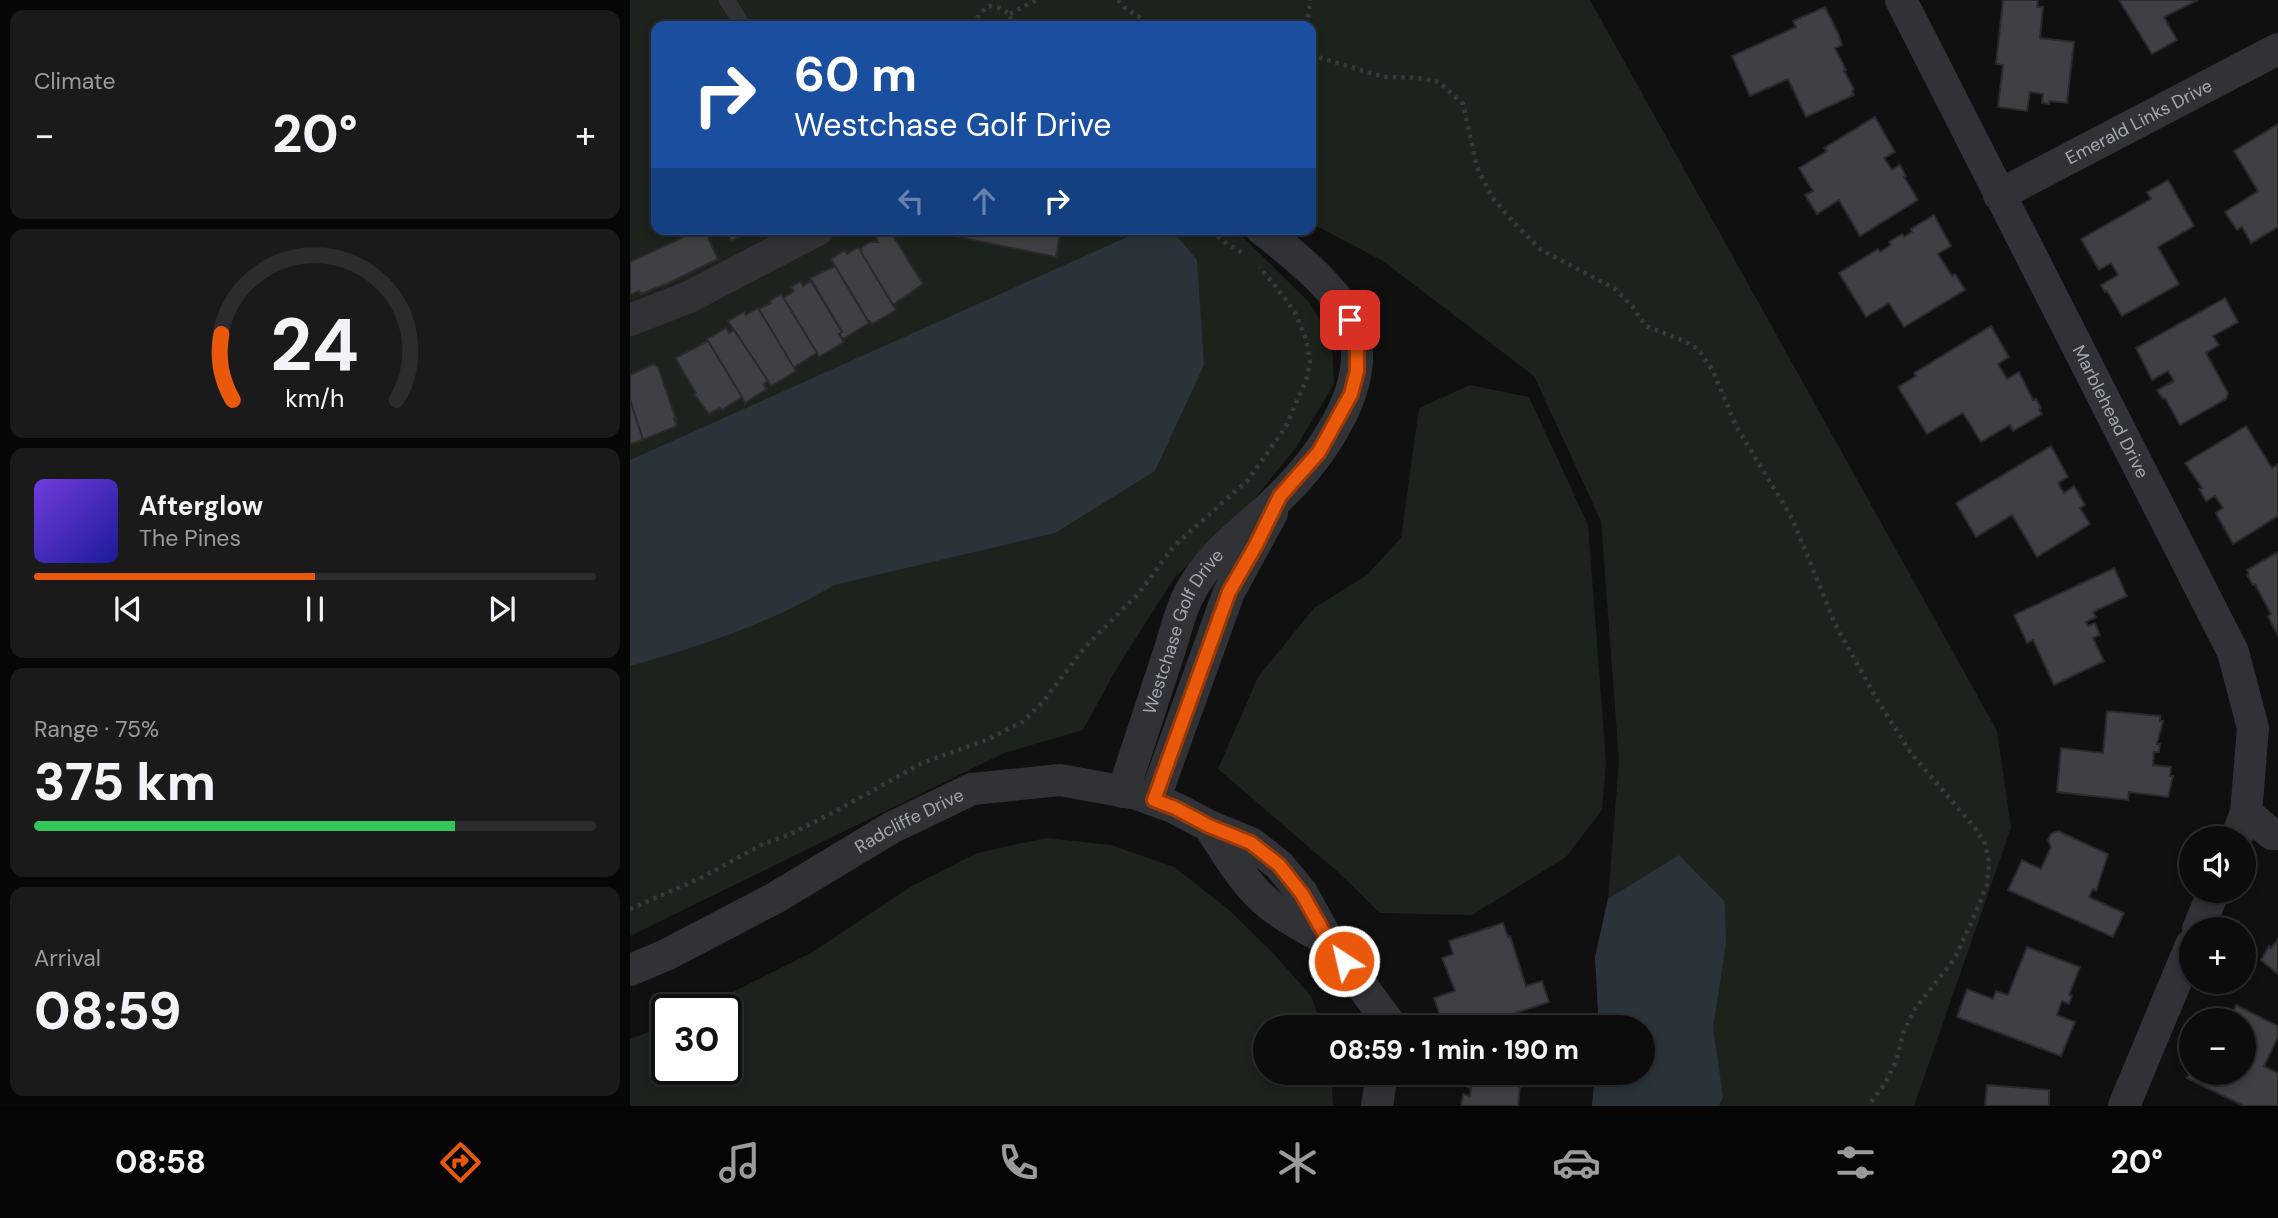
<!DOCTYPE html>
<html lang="en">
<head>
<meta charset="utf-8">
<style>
	body { margin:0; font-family:"DM Sans",sans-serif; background:#1a1a1b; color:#f1f3f6; height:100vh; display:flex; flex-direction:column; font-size:26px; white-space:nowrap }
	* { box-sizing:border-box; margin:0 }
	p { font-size:23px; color:#9a9b9d }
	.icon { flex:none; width:38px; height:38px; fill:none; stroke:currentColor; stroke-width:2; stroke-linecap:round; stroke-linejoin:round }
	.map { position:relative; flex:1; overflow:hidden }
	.details { display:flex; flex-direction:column; gap:10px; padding:10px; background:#070707; width:630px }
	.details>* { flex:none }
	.hud { position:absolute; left:21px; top:21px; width:665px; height:214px; border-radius:14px; box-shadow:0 4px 10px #0003,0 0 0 2px #2c2c2e; background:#1a4fa0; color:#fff; overflow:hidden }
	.buttons { position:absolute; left:1549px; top:826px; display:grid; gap:14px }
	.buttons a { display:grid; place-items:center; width:77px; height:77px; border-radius:50%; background:#0c0c0d; box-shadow:0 4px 10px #0003,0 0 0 2px #2c2c2e; font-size:35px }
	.speed { position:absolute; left:21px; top:994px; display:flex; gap:14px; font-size:35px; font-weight:700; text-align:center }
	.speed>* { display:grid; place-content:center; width:91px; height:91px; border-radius:50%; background:#0c0c0d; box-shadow:0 4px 10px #0003,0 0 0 2px #2c2c2e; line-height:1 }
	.speed .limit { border:4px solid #111; border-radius:10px; background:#fff; color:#111 }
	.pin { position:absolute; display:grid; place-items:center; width:60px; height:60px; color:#fff; margin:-30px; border-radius:14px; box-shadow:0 4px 10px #0006 }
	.me { position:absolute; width:77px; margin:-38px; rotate:325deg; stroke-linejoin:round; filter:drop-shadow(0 0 5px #0008) }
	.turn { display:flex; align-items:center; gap:24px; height:147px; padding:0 28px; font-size:32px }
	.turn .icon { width:91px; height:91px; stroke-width:2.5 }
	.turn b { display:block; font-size:49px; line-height:60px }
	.lanes { display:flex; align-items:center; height:66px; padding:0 28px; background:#0003; justify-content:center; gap:35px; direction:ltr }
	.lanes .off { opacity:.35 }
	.big { font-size:52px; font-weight:800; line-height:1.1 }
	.details .widget { flex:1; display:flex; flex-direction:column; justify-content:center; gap:10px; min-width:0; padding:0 24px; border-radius:14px; background:#1a1a1b }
	.details .dial { align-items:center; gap:0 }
	.dial svg { height:182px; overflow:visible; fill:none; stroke:#2c2c2e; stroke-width:7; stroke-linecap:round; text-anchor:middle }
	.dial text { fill:#f1f3f6; stroke:none }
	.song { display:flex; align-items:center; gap:21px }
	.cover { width:84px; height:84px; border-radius:10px; background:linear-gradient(135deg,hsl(260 70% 55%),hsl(240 70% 35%)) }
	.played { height:7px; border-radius:4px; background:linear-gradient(90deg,#ea580c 50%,#2c2c2e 50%) }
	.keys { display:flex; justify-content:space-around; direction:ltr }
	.heat { display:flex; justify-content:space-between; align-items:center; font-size:38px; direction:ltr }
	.charge { height:10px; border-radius:5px; background:linear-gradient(90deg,#34c759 75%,#2c2c2e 0) }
	.trip { position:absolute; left:623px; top:1015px; width:402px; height:70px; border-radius:35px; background:#0c0c0d; box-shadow:0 4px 10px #0003,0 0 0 2px #2c2c2e; font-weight:800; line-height:70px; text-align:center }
	.dock { display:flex; height:112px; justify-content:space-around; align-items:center; background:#050505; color:#9a9b9d }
	.dock .icon { width:49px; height:49px }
	.dock .active { color:#ea580c }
	.dock b { font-size:32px; color:#f1f3f6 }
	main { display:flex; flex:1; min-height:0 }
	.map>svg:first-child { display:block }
	.green { fill:#1c231d }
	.water { fill:#2a3339 }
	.building { fill:#3f4044; stroke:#2a2a2d; stroke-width:2 }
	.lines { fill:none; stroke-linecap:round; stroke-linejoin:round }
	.path { stroke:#37393d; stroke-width:4.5; stroke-dasharray:3.5 5; stroke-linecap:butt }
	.lane { stroke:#313236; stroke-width:16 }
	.street { stroke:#313236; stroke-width:32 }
	.route-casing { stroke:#983908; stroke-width:18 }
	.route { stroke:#ea580c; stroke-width:12 }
	.labels { text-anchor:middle; stroke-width:7; stroke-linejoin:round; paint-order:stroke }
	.street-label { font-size:18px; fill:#a2a7b1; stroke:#0b0b0c }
</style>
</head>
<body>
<main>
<section class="details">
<div class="widget"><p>Climate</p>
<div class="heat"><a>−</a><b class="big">20°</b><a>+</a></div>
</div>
<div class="widget dial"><svg viewBox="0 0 100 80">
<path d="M14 69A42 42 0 1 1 86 69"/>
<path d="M14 69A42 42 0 0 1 9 40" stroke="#ea580c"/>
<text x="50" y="56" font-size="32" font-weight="700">24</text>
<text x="50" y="72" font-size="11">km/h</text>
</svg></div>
<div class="widget">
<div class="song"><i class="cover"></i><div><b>Afterglow</b><p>The Pines</p></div></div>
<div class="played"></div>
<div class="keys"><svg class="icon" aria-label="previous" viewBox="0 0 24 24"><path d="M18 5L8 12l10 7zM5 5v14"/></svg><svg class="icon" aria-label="pause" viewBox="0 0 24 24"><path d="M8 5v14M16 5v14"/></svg><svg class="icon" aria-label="next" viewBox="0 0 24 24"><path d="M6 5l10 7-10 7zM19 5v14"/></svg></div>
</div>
<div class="widget"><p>Range · 75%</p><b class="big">375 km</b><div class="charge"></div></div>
<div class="widget"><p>Arrival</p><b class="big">08:59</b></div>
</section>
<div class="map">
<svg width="1648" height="1106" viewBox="0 0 1648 1106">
	<rect width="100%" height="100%" fill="#101011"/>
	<g class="green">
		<path d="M0 0H960L1367 731 1381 828 1284 1106H962L965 1073H1013V1027H969L965 957 978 899 989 761 971 521 904 376 753 261 681 223V26H26V229H616L611 235 680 303 702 341 704 384 665 449 610 516 545 577 488 666 453 730 374 753 0 936Z"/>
		<path d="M840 385 899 397 958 525 976 762 972 810 936 857 842 915 750 913 708 872 588 769 628 677 684 608 737 575 771 538 789 408Z"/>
		<path d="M416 838 481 845 544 867 598 909 645 955 681 996 692 1027H635V1073H701L703 1106H0V1039L37 1025V1069H96V1010H67L183 952 282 886 347 853Z"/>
	</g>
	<g class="water">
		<path d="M515 229H541L567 260 574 365 525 471 425 533 204 585C142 623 70 646 0 666V460Z"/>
		<path d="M1049 855 1095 902 1096 944 1083 1027 1093 1097 1089 1106H962L965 1073H1013V1027H969L965 957 978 899Z"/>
	</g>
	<g class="building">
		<path d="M1373 0H1408L1407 7H1413L1410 38 1444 42 1437 103 1420 101 1419 104 1412 103 1413 94 1400 92 1397 111 1368 107 1373 65 1366 64Z"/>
		<path d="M1489 0H1568L1534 17 1547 40 1522 54Z"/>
		<path d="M1195 7 1208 33 1212 45 1205 48 1216 70 1214 71 1224 89 1222 91 1224 95 1176 117 1158 79 1120 96 1102 56 1166 27 1163 21Z"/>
		<path d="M1245 117 1265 152 1254 158 1262 170 1270 165 1276 176 1274 177 1288 200 1230 236 1209 200 1187 214 1175 195 1183 191 1169 168 1197 151 1194 148Z"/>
		<path d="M1648 124V227L1621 243 1612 227 1607 230 1595 212 1628 191 1604 151Z"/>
		<path d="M1538 180 1564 226 1528 247 1549 284 1492 316 1477 291 1475 292 1471 285 1488 275 1481 263 1469 270 1451 239 1521 199 1517 192Z"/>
		<path d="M1304 215 1321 246 1308 254 1322 276 1325 274 1335 290 1274 327 1259 303 1236 317 1209 273 1248 249 1250 252 1261 245 1259 242 1272 234 1274 237 1282 232 1281 229Z"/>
		<path d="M70 229H74L88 259 39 283 11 294 9 291 0 295V262Z"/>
		<path d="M94 229H126L101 241Z"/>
		<path d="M252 229H259L293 284 263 305 231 253 232 247 240 242H248L245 233Z"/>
		<path d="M290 229H431L426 257Z"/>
		<path d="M228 247 266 310 242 324 236 318 201 259 215 250 217 254Z"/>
		<path d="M205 266 239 323 213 339 209 334 212 332 180 278Z"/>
		<path d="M170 281 173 286 181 281 212 332 209 334 214 342 189 357 153 298 164 291 161 287Z"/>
		<path d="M151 294 187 353 163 368 128 309 141 303 140 301Z"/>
		<path d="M1595 298 1608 322 1583 336 1589 345 1576 353 1598 393 1596 399 1550 425 1535 398 1533 399 1527 390 1544 381 1538 371 1522 380 1506 348Z"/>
		<path d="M128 308 166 371 141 386 98 321 114 312 116 315Z"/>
		<path d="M1361 326 1379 357 1368 364 1377 379 1389 372 1403 400 1406 399 1411 408 1409 410 1412 414 1383 431 1380 425 1351 442 1333 413 1297 434 1268 387 1286 376 1284 373Z"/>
		<path d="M96 328 99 333 104 330 138 381 133 384 137 389 115 403 77 339Z"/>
		<path d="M78 341 112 397 92 410 90 408 79 414 64 394 66 393 45 358Z"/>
		<path d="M23 364 28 367 46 419H44L47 426 13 440 0 400V375Z"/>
		<path d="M0 400 13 440 0 444Z"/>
		<path d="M1616 426 1642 468 1648 464V516L1603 544 1586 513 1593 508 1585 496 1576 501 1569 489 1572 488 1555 463Z"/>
		<path d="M1421 446 1438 477 1428 483 1434 493 1444 486 1455 505 1450 508 1460 524 1407 557 1382 515 1346 537 1326 503Z"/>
		<path d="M1648 552V636L1638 616 1641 614 1625 584 1623 585 1617 575 1619 574 1617 570Z"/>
		<path d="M1484 568 1497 596 1463 612 1466 617 1456 622 1458 626 1465 623 1470 635 1463 638 1474 661 1424 685 1403 640 1397 643 1384 615Z"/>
		<path d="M1477 711 1530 716V721H1533L1527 744H1530L1529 752H1524L1523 765 1541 767 1540 776H1543L1538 797 1499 792 1498 800 1427 792 1431 748 1473 753Z"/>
		<path d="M1428 831 1478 854 1466 891 1463 889 1459 897 1494 913 1483 937 1378 890 1392 860 1411 869 1421 847 1418 840 1421 834Z"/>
		<path d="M873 923 878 937 880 936 896 986 912 981 919 1002 842 1027H814L804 998 825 991 812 958 823 954 819 941Z"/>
		<path d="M1648 939V974L1631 960 1639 946 1641 948Z"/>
		<path d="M1397 947 1450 967 1439 995 1442 996 1439 1004 1432 1001 1427 1015 1445 1022 1431 1056 1327 1017 1337 989 1363 999 1366 991 1378 995Z"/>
		<path d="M1606 1005 1648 1026V1037L1634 1066 1648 1073V1106H1614L1557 1078 1561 1071V1073H1614V1020H1599Z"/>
		<path d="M825 1073 884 1074 883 1085 890 1086 888 1106H831L833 1094 840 1096 841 1088 826 1083V1080H823Z"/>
		<path d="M1357 1085 1419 1090V1106H1355Z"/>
	</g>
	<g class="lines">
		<g class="path">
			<path d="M488 0 494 7 523 26"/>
			<path d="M380 14 406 0"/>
			<path d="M344 26 349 14 359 6 369 8 380 14 382 26"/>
			<path d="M677 26 680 0"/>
			<path d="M681 55 754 77 788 78 809 82 833 104 847 167 862 197 885 224 911 250 984 288 1002 306 1016 326 1054 341 1068 349 1083 371 1106 426 1162 518 1205 624 1249 703 1281 753 1345 828 1355 844 1359 863 1357 884 1345 914 1325 958 1285 1009 1273 1033 1267 1059 1254 1085 1238 1106"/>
			<path d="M583 229 590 239 612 253"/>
			<path d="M0 909 73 877 133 844 161 834 206 811 292 763 359 739 392 722 413 702 454 648 509 593 544 546 618 480 655 428 676 380 680 362 676 339 665 313 648 289 629 267"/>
		</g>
		<path class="lane" d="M97 0 113 26"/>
		<g class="street">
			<path id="s1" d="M1271 0 1603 652 1623 728 1616 813 1606 838"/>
			<path id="s2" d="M1369 195 1648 49"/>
			<path d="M0 320 59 297 189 229"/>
			<path id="s3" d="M493 792C508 746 523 701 538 655 545 635 549 613 559 594 581 552 616 530 649 498 691 457 747 381 720 320 708 290 658 249 631 229"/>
			<path d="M524 800 599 592 642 513"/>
			<path d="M1616 813 1642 834H1648"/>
			<path d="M579 826C597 854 614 884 640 905 657 919 678 929 697 940"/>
			<path d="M1568 929 1584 891"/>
			<path id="s4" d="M0 970 36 955 145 898 261 828 342 789 430 780 507 794 545 808 579 826 621 843 649 865 672 893 698 940 760 1024V1027"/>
			<path d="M747 1106 752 1073"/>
			<path d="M1494 1106 1561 945"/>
		</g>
	</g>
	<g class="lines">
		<defs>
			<path id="route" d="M714 961 698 940 672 894 649 865 621 843 579 826 545 808 524 800 599 592 626 545 650 496 689 452 721 394 727 371V346L720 320"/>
		</defs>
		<use href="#route" class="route-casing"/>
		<use href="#route" class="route"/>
	</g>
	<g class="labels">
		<g class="street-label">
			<text dy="6" stroke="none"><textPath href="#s2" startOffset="158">Emerald Links Drive</textPath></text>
			<text dy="6" stroke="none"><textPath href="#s1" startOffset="462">Marblehead Drive</textPath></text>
			<text dy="6" stroke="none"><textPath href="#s3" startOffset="172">Westchase Golf Drive</textPath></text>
			<text dy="6" stroke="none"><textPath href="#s4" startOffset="317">Radcliffe Drive</textPath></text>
		</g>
	</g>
</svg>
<div class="buttons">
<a><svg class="icon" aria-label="sound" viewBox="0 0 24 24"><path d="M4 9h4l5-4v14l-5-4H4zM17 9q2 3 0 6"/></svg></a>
<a>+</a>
<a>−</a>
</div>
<div class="speed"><div class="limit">30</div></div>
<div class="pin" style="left:720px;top:320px;background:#d93025"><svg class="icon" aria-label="arrive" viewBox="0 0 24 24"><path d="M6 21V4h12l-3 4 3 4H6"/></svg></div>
<svg class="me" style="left:714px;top:961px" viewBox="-20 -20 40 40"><circle r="17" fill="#ea580c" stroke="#fff" stroke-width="3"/><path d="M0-11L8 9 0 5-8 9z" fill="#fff"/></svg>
<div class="trip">08:59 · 1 min · 190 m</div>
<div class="hud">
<div class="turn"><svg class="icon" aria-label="right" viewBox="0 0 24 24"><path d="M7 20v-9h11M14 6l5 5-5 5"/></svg><div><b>60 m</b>Westchase Golf Drive</div></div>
<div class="lanes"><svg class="icon off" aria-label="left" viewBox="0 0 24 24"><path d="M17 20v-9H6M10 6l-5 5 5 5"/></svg><svg class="icon off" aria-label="ahead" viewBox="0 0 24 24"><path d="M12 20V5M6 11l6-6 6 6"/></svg><svg class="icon" aria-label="right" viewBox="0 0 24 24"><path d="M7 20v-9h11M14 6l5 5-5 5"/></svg></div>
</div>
</div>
</main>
<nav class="dock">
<b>08:58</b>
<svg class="icon active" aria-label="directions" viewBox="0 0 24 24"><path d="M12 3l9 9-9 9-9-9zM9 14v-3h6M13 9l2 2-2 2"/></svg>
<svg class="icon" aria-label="music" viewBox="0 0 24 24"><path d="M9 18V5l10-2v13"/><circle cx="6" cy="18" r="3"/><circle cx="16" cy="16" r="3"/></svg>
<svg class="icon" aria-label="phone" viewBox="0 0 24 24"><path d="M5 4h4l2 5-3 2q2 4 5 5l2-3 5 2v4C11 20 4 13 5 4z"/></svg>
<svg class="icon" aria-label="climate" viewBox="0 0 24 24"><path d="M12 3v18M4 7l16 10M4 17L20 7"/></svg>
<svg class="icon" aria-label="car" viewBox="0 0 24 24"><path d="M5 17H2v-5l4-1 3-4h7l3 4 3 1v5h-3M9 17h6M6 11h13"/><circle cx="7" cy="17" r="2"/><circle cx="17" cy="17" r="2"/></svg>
<svg class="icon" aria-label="filters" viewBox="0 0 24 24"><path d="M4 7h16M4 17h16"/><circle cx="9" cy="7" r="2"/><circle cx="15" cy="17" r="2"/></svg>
<b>20°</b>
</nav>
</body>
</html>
